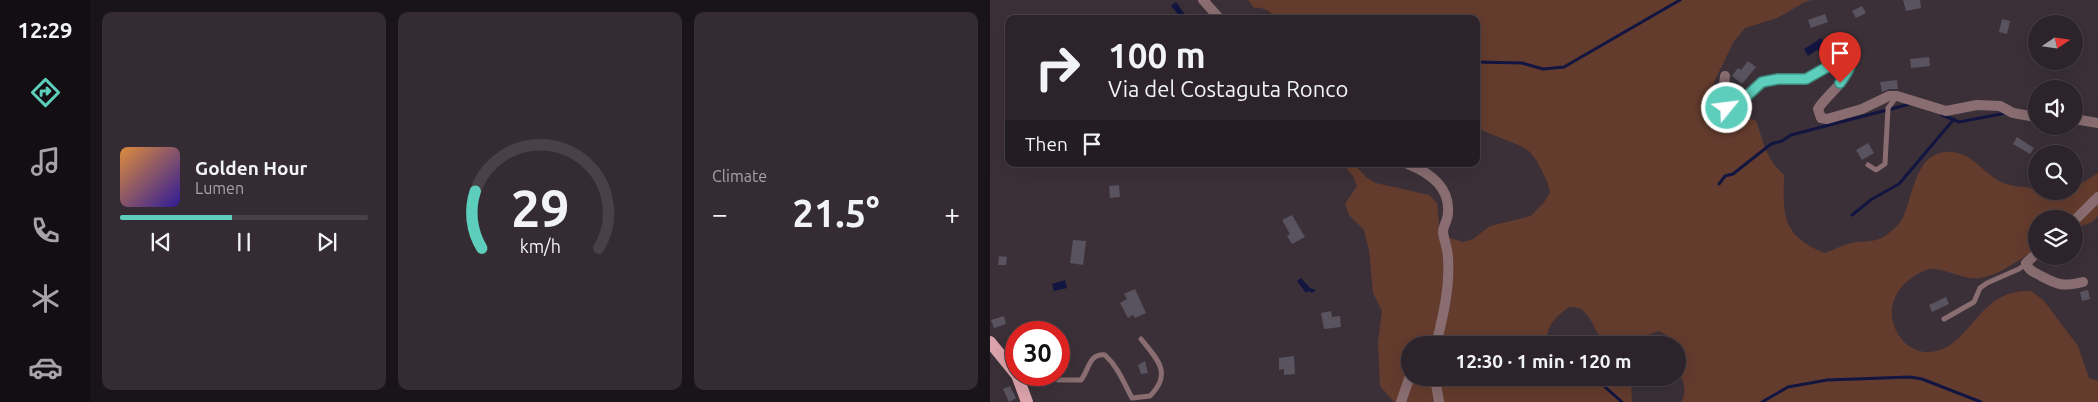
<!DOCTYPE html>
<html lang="en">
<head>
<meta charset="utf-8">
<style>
	body { margin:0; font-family:Ubuntu,sans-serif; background:#342c32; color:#f1f3f6; height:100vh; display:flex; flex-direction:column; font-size:19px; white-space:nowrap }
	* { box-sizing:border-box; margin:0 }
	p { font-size:16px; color:#a6a4a8 }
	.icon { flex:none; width:28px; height:28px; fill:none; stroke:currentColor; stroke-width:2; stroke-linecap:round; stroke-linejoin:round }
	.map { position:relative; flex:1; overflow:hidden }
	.details { display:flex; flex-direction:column; gap:12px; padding:12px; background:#181417; width:900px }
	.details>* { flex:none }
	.guide { position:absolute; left:15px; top:15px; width:475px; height:152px; border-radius:10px; box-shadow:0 5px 20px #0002,0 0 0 1px #484147; background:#2c242a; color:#f1f3f6; overflow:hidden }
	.needle { width:32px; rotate:77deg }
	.tools { position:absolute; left:1038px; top:15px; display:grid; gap:10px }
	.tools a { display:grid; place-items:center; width:55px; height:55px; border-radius:50%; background:#2c242a; box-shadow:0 5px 20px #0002,0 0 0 1px #484147; font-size:25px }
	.speed { position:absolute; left:15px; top:321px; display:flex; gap:10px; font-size:25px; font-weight:700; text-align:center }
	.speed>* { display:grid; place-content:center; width:65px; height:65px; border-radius:50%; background:#2c242a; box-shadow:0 5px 20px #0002,0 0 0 1px #484147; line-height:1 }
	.speed .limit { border:8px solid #d22; background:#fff; color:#111 }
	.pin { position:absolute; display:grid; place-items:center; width:42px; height:42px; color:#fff; margin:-51px -21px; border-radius:50% 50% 50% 0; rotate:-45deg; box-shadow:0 0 5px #0007 }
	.pin .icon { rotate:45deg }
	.me { position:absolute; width:55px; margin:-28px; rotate:61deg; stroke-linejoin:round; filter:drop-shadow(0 0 4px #0008) }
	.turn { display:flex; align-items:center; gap:18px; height:105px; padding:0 20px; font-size:22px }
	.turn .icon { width:65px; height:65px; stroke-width:2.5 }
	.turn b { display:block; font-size:35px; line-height:42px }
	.then { display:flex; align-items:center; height:48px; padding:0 20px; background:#0003; gap:10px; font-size:19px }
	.big { font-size:38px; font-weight:600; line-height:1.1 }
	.details .widget { flex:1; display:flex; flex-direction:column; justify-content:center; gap:8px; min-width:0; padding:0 18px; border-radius:10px; background:#342c32 }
	.details .dial { align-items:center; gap:0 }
	.dial svg { height:130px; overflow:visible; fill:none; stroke:#484147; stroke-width:7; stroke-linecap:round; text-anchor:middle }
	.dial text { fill:#f1f3f6; stroke:none }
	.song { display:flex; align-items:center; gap:15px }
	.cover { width:60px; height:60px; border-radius:8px; background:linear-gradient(135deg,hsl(30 70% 55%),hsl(250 70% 35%)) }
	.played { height:5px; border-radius:2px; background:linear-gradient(90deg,#5ccebb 45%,#484147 45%) }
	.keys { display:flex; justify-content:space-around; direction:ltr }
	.heat { display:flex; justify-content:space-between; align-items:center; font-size:28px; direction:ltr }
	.details .tiles { flex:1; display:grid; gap:12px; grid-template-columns:repeat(3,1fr) }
	.trip { position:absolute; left:411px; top:336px; width:285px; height:50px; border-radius:25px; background:#2c242a; box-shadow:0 5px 20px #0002,0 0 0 1px #484147; font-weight:600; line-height:50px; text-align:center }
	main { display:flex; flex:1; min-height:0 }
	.menu { display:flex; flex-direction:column; width:90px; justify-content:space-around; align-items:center; background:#120e11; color:#a6a4a8 }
	.menu .icon { width:35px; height:35px }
	.menu .on { color:#5ccebb }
	.menu b { font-size:22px; color:#f1f3f6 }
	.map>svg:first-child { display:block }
	.green { fill:#643c2e }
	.water { fill:#121540 }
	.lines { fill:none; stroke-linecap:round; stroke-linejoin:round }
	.stream { stroke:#121540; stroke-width:3 }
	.building { fill:#58535f }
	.lane { stroke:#896d71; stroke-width:5 }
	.street { stroke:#896d71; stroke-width:10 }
	.primary { stroke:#dda4ad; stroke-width:12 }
	.route-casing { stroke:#3c867a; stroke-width:12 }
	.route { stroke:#5ccebb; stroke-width:9 }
</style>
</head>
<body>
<main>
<nav class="menu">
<b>12:29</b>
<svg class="icon on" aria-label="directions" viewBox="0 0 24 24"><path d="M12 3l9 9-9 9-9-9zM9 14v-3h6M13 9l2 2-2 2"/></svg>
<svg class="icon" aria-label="music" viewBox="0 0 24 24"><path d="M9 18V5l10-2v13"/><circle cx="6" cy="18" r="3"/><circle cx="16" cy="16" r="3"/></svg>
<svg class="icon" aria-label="phone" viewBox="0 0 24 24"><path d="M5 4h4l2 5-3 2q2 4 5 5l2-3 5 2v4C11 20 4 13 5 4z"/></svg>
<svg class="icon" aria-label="climate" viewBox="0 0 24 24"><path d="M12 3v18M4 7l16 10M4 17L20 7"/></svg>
<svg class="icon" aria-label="car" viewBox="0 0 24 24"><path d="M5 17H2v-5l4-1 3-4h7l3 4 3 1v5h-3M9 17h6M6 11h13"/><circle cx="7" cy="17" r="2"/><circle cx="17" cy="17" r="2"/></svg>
</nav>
<section class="details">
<div class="tiles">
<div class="widget">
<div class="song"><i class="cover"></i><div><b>Golden Hour</b><p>Lumen</p></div></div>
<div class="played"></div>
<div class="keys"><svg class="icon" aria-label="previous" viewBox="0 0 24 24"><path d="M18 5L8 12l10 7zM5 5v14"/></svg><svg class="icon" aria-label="pause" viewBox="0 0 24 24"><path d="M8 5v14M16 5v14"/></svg><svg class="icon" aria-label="next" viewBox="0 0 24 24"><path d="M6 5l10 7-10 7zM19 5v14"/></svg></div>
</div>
<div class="widget dial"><svg viewBox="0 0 100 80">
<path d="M14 69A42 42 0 1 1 86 69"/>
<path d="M14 69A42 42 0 0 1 10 34" stroke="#5ccebb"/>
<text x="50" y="56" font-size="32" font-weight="700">29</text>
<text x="50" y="72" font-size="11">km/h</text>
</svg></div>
<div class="widget"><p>Climate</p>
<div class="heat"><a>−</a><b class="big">21.5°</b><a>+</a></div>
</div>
</div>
</section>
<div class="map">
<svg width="1108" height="402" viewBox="0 0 1108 402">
	<rect width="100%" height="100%" fill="#3b3038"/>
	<path class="green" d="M258 0H822L815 2 787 18 755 28 744 41 723 84 725 99 735 111 751 114 766 121C775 145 774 156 794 175 793 218 792 234 834 253 844 250 856 243 867 242 879 241 889 242 899 233 904 229 909 225 912 219 923 199 924 155 955 152 981 150 991 172 1011 182 1021 187 1030 186 1040 188 1045 189 1051 192 1057 193 1067 194 1075 191 1084 191V188L1108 173V216L1102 222 1084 229V219H1046V250C1028 259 1010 276 989 278 972 280 957 268 940 269 934 270 925 275 920 279 899 295 895 321 914 342 919 347 927 351 934 352 970 354 981 315 1008 299 1019 292 1029 291 1041 291L1054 301 1088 346 1099 378 1108 381V402H691C699 389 691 380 688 366 687 360 688 352 688 345H683L678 336 669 331C652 336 621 358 608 334 602 323 600 316 590 308L579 307C565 317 555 327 557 345H420V378H636L641 381 642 402H404L390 386 388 343 392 311 383 293 379 250 374 230 359 215 355 204 367 186 363 176 353 164H364L377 178 386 183 439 195 447 203 450 235 473 242 483 239 500 226 541 216 555 201 560 192 557 181 547 161 540 152 531 146 486 128V19H286C280 11 274 7 264 8Z"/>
	<g class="water">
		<path d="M186 2 196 16 192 19 181 6Z"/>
		<path d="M831 38 834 43 831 44 832 52 827 50 818 56 814 49Z"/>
		<path d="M311 278 320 288 326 290 322 293 319 291 316 293 307 281Z"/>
		<path d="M75 280 77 288 64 291 62 284Z"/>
	</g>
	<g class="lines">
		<g class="stream">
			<path d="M486 62 532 63 553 69 574 67 690 0"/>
			<path d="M1037 111H1046"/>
			<path d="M952 115 969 122 1016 113"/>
			<path d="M729 184 735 176 743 174 781 144 792 141 801 135 920 104"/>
			<path d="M862 215 882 199 909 184 964 119"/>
			<path d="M605 378 632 402"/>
			<path d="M772 402 798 387 837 380 920 377 932 379 991 402"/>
		</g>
	</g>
	<g class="building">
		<path d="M913 0H930L931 8 916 11Z"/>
		<path d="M872 6 876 13 866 18 862 11Z"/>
		<path d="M835 14 838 22 821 28 818 20Z"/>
		<path d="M1012 19 1020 21 1017 34 1009 32Z"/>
		<path d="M939 57 940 66 921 68 920 59Z"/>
		<path d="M758 61 766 67 752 84 742 76 748 68 751 70Z"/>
		<path d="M907 80 908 89H899L892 92 890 82Z"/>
		<path d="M1027 137 1044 148 1040 154 1023 144Z"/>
		<path d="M878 143 884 153 872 160 866 150Z"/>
		<path d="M129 185 130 197 120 198 119 186Z"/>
		<path d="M302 215 315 237 302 244 297 236 300 234 292 220Z"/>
		<path d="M83 240 96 241 93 265 80 263Z"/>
		<path d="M9 256 17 257 16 265H8Z"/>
		<path d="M145 289 156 313 145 318 143 315 138 318 130 303 137 299 134 294Z"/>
		<path d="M1098 290 1100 299 1092 301 1090 292Z"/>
		<path d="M956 297 959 304 942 312 939 305Z"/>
		<path d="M341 311 342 317 350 316 351 327 334 329 331 313Z"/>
		<path d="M14 316 16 324 4 328 1 320Z"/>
		<path d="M304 356 305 374 294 375V369L289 370V358Z"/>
		<path d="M155 361 158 373 151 374 148 365Z"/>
		<path d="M20 386 26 398 19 402 13 389Z"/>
	</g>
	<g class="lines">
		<g class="lane">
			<path d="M878 165 886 170 895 164 898 108 907 96"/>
			<path d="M954 319 984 302 990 288 997 283 1029 269 1036 264"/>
			<path d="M19 363 26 359"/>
			<path d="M60 375 68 380H91C99 370 99 353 115 355 128 367 134 383 142 398L160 396C183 373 167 359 151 339"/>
		</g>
		<g class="street">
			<path d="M213 0 230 19"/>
			<path d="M735 76 732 100 737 107 743 108 772 83 788 79H816L859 54C867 76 837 93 828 109L831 118 837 119 872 109 899 96H907L956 111 987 105 1010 106 1023 113 1046 117"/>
			<path d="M1084 119 1108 123"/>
			<path d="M418 164C440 173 460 187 458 213 458 220 453 226 453 232 454 241 458 249 458 258 460 288 453 316 446 345"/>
			<path d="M1084 221 1108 197"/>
			<path d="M1046 254 1036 263C1039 271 1044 272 1051 276 1068 285 1074 287 1093 282"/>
			<path d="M445 378 449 402"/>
			<path d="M411 402 420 376"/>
		</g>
		<g class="primary">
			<path d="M0 342 26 374"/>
			<path d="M27 375 37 402"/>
		</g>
	</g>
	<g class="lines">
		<defs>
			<path id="route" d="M737 108 746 106 772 82 788 79H816L860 54C863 66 856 74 850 83"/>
		</defs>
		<use href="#route" class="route-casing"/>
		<use href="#route" class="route"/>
	</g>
</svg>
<div class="tools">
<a><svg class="needle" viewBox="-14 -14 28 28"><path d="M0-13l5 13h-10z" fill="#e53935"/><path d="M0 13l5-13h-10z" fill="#a6a4a8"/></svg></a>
<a><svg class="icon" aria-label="sound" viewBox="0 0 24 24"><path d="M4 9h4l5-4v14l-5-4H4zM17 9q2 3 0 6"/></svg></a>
<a><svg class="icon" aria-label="search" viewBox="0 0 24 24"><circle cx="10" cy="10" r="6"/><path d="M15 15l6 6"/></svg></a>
<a><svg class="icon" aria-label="layers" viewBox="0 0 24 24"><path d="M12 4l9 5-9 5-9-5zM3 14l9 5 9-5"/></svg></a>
</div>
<div class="speed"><div class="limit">30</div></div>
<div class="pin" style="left:850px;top:83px;background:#d93025"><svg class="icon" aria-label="arrive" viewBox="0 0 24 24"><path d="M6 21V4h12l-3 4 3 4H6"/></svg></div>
<svg class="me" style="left:737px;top:108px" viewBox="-20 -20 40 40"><circle r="17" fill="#5ccebb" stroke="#fff" stroke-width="3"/><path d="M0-11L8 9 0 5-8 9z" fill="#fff"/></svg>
<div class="trip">12:30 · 1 min · 120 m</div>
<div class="guide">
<div class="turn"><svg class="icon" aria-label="right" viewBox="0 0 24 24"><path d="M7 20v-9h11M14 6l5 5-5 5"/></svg><div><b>100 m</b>Via del Costaguta Ronco</div></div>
<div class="then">Then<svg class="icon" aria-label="arrive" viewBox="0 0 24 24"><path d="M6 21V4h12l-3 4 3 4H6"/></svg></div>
</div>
</div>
</main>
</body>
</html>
